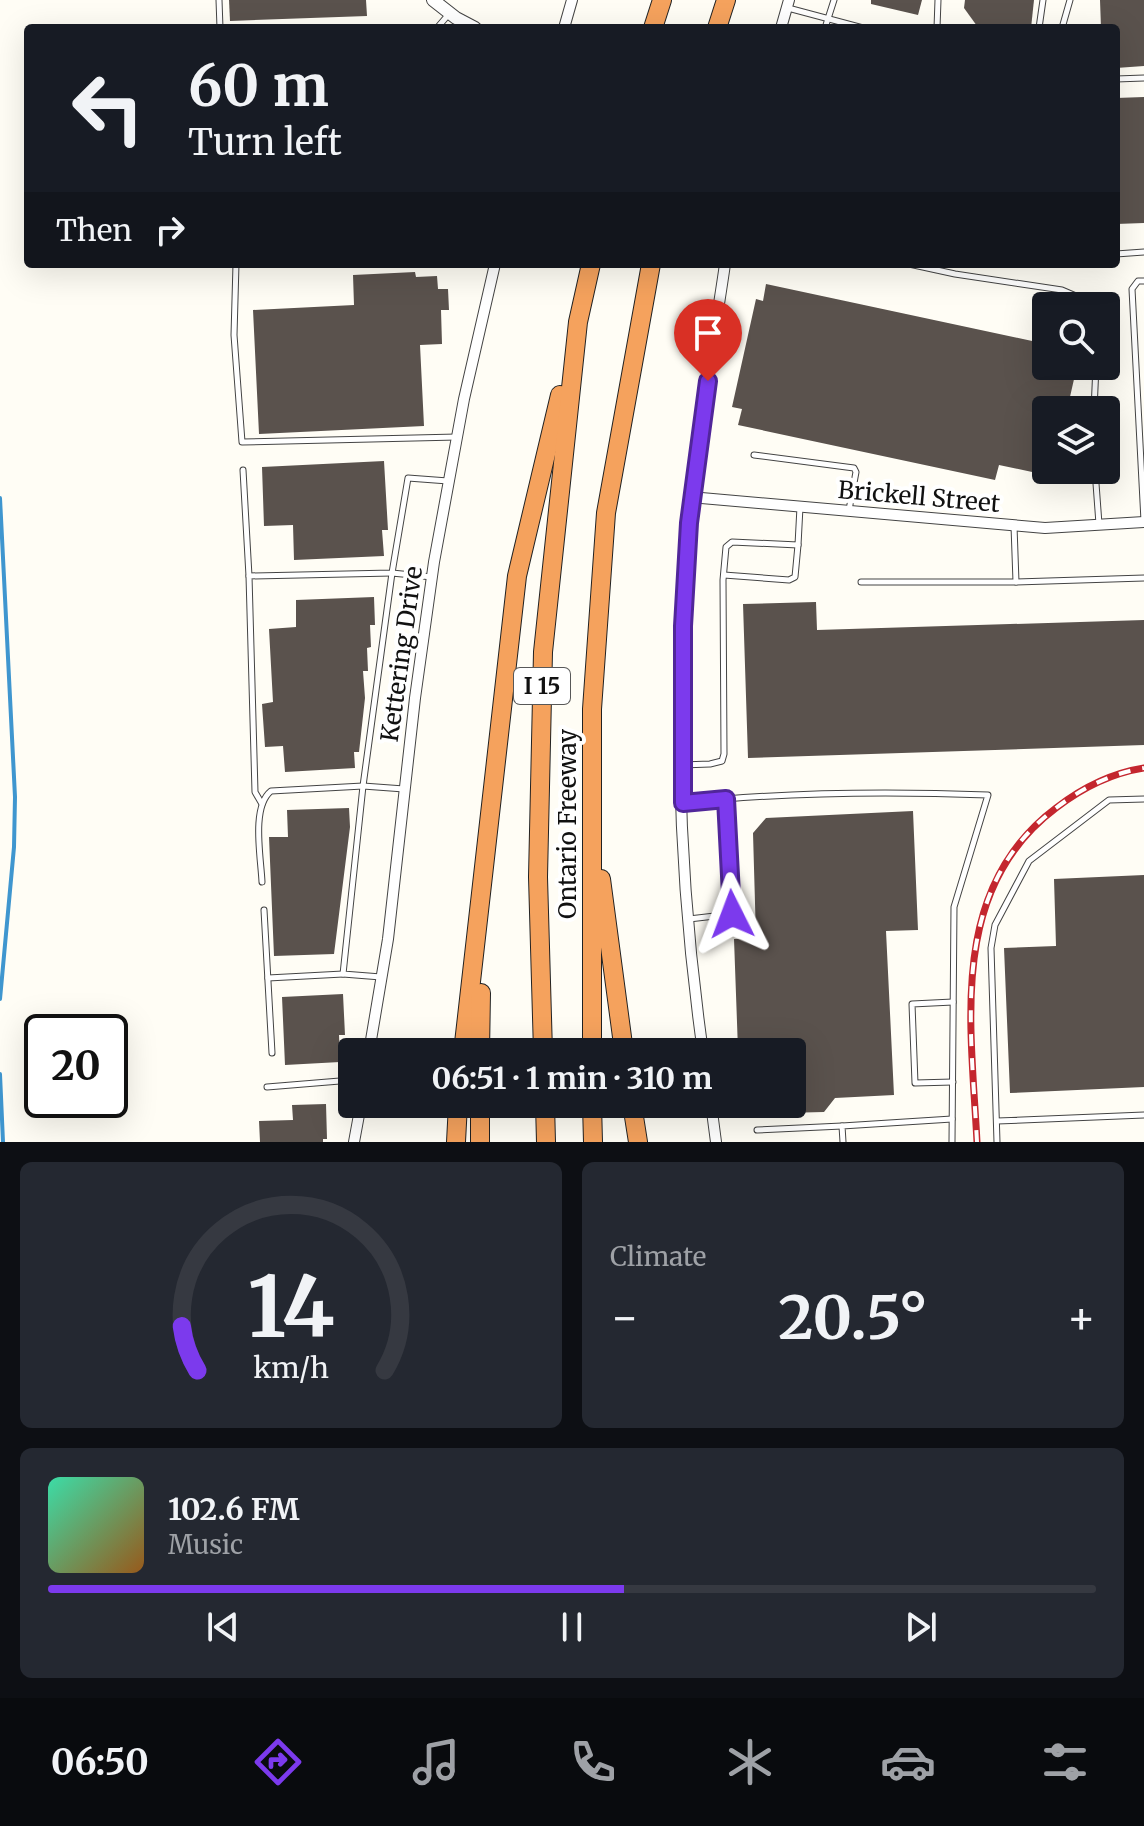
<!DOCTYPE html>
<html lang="en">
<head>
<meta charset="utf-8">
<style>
	body { margin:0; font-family:Merriweather,serif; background:#242831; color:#f1f3f6; height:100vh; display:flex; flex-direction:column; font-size:30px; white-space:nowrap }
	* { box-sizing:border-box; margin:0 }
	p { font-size:26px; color:#9ea1a6 }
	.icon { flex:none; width:44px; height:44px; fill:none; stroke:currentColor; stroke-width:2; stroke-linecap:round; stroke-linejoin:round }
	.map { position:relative; height:1142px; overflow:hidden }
	.panel { display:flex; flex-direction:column; gap:20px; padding:20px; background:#0d0f14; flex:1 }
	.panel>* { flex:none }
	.guide { position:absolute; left:24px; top:24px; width:1096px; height:244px; border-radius:8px; box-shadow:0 8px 32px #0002; background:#171b24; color:#f1f3f6; overflow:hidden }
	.buttons { position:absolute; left:1032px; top:292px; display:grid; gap:16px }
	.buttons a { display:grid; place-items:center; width:88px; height:88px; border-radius:8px; background:#171b24; box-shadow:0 8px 32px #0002; font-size:40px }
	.speed { position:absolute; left:24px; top:1014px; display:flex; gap:16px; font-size:40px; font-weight:700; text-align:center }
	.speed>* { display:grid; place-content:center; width:104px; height:104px; border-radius:50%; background:#171b24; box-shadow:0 8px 32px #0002; line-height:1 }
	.speed .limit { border:4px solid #111; border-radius:12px; background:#fff; color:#111 }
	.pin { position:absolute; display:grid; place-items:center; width:68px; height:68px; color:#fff; margin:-82px -34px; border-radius:50% 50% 50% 0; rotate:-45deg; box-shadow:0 0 8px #0007 }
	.pin .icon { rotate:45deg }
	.me { position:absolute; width:88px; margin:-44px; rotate:357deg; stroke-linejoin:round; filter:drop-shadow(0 0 6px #0008) }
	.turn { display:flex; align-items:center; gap:28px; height:168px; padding:0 32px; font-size:36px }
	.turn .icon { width:104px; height:104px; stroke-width:2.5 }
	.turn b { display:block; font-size:56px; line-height:68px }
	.then { display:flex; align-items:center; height:76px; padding:0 32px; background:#0003; gap:16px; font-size:30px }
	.big { font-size:60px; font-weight:700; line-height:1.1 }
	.panel .tile { flex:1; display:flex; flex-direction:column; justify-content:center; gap:12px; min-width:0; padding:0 28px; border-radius:12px; background:#242831 }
	.panel .dial { align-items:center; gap:0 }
	.dial svg { height:208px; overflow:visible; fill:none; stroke:#363941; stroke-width:7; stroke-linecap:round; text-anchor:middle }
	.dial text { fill:#f1f3f6; stroke:none }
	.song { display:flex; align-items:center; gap:24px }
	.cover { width:96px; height:96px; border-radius:12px; background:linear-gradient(135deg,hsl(160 70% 55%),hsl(30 70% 35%)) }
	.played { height:8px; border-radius:4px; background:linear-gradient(90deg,#7c3aed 55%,#363941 55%) }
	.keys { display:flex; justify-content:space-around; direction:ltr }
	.heat { display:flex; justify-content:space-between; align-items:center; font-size:44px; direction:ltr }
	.panel .tiles { flex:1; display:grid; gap:20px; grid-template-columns:1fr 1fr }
	.tile:last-child { grid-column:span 2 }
	.trip { position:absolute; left:338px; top:1038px; width:468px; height:80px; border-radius:8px; background:#171b24; box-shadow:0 8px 32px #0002; font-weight:700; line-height:80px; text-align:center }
	.tab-bar { display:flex; height:128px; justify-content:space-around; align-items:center; background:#090b0e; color:#9ea1a6 }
	.tab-bar .icon { width:56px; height:56px }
	.tab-bar .selected { color:#7c3aed }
	.tab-bar b { font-size:36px; color:#f1f3f6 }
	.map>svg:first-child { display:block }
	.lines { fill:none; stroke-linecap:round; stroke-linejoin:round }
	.stream { stroke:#3f96cf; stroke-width:4 }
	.building { fill:#5a524d }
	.service-casing { stroke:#444; stroke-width:7 }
	.minor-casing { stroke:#444; stroke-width:12 }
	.tertiary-casing { stroke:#444; stroke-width:14 }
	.motorway-casing { stroke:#222; stroke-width:20 }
	.service { stroke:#fff; stroke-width:5 }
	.minor { stroke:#fff; stroke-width:10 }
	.tertiary { stroke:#fff; stroke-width:12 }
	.motorway { stroke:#f5a25d; stroke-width:18 }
	.rail-casing { stroke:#c4262e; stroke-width:7 }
	.rail { stroke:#fff; stroke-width:4; stroke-dasharray:12; stroke-linecap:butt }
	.route-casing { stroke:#51269a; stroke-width:20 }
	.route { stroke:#7c3aed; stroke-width:14 }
	.labels { text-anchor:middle; stroke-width:8; stroke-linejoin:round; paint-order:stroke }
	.shield { fill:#fff; stroke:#585858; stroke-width:2 }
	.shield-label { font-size:22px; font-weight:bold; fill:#111 }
	.street-label { font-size:24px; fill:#111; stroke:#fff }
</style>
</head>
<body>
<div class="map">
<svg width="1144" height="1142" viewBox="0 0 1144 1142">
	<rect width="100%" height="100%" fill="#fffdf5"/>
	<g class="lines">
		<g class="stream">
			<path d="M0 498 15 797 14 847 0 999"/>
			<path d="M0 1074 3 1142"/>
		</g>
	</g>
	<g class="building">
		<path d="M229 0H366L367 16 230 21Z"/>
		<path d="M871 0H922L918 15 871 4Z"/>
		<path d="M965 0H1034L1031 28 977 26 964 8Z"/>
		<path d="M1100 0H1144V66L1116 68V28H1101Z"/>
		<path d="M1144 97V223L1116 224V98Z"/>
		<path d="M415 272 416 277 437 276 438 289H448L449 310H441L442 344 420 345 424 426 259 434 253 310 354 305 353 275Z"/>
		<path d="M766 284 1046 344V366H1077L1067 410H1046V475L999 465 995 480 738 425 742 409 732 407 756 299 763 301Z"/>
		<path d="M384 461 388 530H382L384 556 294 560 293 525 264 526 262 467Z"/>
		<path d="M374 597 375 625H370L371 647 367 648 368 671H363L365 698 359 752H354L355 768 285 772 283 746 265 747 262 704 273 702 269 629 296 627V600Z"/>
		<path d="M816 602 817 630 1144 620V745L748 758 743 604Z"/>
		<path d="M349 808 350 827 334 954 274 956 269 837H288L287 810Z"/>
		<path d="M913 811 918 930 886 931 894 1095 835 1098 824 1112 747 1114 746 1104H792V1052L738 1050 734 939 756 938 753 833 766 818Z"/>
		<path d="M1144 875V1087L1010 1093 1004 948 1056 946 1054 879Z"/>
		<path d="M343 994 345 1035H339L340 1062 285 1065 282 997Z"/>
		<path d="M326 1104 327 1139H323V1142H260L259 1121 293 1120 292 1105Z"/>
	</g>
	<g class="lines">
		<defs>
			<g id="service">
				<path d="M219 0 220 28"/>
				<path d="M788 8 863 28"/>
				<path d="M437 28 449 14"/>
				<path d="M825 28 834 0"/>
				<path d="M937 28 938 0"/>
				<path d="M1039 28 1043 0"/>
				<path d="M1062 28 1070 0"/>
				<path d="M1116 79 1144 78"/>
				<path d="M1116 254 1144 252"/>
				<path d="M236 264 234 335 242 442 457 437"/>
				<path d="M909 264 955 274 1062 290 1083 299 1087 306"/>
				<path d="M1144 281H1138L1132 289 1144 521"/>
				<path d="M1094 410 1096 366"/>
				<path d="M754 455 854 468 856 472 849 510"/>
				<path d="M243 470 249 576"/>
				<path d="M1095 470 1099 524"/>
				<path d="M724 575 789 580 795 577 798 545"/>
				<path d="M861 582H1016L1014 526"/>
				<path d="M1016 582 1144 578"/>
				<path d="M682 765 710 764 722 761 724 754 723 580 726 547 732 542 798 545 800 507"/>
				<path d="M683 803C784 792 886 791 988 795L954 907 952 1142"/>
				<path d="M262 804 255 792 249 576 392 573 408 478 448 481"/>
				<path d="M262 882C261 858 251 807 271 791L363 786 404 789"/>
				<path d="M264 910 272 1053"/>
				<path d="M689 919 732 914 726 799"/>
				<path d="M381 977 343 974 363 786 392 573 432 577"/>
				<path d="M268 978 343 974"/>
				<path d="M953 1082 915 1083 912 1004 953 1002"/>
				<path d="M267 1087 352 1080"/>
				<path d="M997 1121 1144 1115"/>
				<path d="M757 1130 842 1126"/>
				<path d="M843 1142 842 1126 952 1119"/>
				<path d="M997 1142 991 948 995 925 1029 861 1109 800 1144 799"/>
			</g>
			<g id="minor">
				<path d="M564 28 572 0"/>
				<path d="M781 28 789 0"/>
				<path d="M690 497 1045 528 1144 522"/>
				<path d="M369 1052 388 939 415 698 434 562 464 399 495 264"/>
				<path d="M703 1052C677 870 673 682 690 499 698 421 714 342 725 264"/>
				<path d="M711 1104 716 1142"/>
				<path d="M354 1142 361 1104"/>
			</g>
			<path id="tertiary" d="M433 0 456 18 475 28"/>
			<g id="motorway">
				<path d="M653 28 662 0"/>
				<path d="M717 28 726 0"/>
				<path d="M601 879 624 1052"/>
				<path d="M463 1052 517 576 560 395"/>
				<path d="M480 1052 481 993"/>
				<path d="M543 1052 538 877 543 652 578 322 591 264"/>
				<path d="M592 1052V709L606 513 651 264"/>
				<path d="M545 1104 546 1142"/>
				<path d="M592 1104 593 1142"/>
				<path d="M632 1104 638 1142"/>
				<path d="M456 1142 458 1104"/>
				<path d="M480 1142V1104"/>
			</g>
		</defs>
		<use href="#service" class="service-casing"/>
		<use href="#minor" class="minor-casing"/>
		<use href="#tertiary" class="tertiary-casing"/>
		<use href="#motorway" class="motorway-casing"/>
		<use href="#service" class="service"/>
		<use href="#minor" class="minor"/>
		<use href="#tertiary" class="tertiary"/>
		<use href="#motorway" class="motorway"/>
		<defs>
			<path id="rail" d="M977 1142C971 1024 948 889 1056 808 1082 788 1112 773 1144 768"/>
		</defs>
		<use href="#rail" class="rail-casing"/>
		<use href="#rail" class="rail"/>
	</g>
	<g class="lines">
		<defs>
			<path id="route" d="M708 381 689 523 683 626V803L726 799 732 914"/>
		</defs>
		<use href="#route" class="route-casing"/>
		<use href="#route" class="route"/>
	</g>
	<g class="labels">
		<rect class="shield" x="514" y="668" width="56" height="36" rx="6"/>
		<g class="shield-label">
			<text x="542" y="694">I 15</text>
		</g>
		<g class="street-label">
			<text transform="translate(919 497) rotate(5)" y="8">Brickell Street</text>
			<text transform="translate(402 654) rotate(-82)" y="8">Kettering Drive</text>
			<text transform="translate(568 824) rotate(-90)" y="8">Ontario Freeway</text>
		</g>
	</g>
</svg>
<div class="buttons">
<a><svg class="icon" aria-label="search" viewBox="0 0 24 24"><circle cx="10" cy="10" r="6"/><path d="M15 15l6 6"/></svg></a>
<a><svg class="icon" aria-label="layers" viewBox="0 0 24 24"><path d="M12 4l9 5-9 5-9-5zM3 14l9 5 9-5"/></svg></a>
</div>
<div class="speed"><div class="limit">20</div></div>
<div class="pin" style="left:708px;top:381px;background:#d93025"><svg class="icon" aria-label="arrive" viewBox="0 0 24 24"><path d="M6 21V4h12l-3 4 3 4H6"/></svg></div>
<svg class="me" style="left:732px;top:914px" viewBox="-20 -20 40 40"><path d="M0-17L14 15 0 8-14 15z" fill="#7c3aed" stroke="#fff" stroke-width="4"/></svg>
<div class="trip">06:51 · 1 min · 310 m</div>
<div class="guide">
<div class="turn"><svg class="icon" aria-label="left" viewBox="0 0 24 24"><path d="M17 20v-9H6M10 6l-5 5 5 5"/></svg><div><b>60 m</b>Turn left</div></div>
<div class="then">Then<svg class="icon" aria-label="right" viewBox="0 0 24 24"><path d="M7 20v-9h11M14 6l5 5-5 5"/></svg></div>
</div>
</div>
<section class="panel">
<div class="tiles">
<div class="tile dial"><svg viewBox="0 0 100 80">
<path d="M14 69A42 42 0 1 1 86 69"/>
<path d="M14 69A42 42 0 0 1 8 52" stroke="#7c3aed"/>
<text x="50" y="56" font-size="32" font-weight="700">14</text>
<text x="50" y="72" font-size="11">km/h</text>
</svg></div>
<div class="tile"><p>Climate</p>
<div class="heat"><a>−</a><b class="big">20.5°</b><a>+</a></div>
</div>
<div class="tile">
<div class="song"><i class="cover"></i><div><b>102.6 FM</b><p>Music</p></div></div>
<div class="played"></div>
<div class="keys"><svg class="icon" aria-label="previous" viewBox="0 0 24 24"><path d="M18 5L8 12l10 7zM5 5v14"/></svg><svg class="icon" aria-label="pause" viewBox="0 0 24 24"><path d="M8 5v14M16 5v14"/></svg><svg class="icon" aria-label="next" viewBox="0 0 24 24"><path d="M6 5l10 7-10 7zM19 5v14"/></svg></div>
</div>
</div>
</section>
<nav class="tab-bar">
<b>06:50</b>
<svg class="icon selected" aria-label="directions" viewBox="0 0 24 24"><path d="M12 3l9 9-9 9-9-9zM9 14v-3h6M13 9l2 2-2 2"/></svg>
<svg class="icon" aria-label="music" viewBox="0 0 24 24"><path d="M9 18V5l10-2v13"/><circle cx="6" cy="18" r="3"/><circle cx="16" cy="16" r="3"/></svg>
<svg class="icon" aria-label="phone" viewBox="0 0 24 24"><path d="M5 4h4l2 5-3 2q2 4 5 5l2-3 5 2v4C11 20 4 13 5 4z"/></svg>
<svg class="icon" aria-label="climate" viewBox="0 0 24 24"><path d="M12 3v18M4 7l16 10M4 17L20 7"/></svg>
<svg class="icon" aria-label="car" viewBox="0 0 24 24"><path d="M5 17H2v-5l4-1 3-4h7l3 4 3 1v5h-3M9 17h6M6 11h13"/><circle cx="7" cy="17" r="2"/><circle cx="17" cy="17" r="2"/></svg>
<svg class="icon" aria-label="filters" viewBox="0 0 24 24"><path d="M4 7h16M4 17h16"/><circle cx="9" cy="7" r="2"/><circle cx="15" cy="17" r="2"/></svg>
</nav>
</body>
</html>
